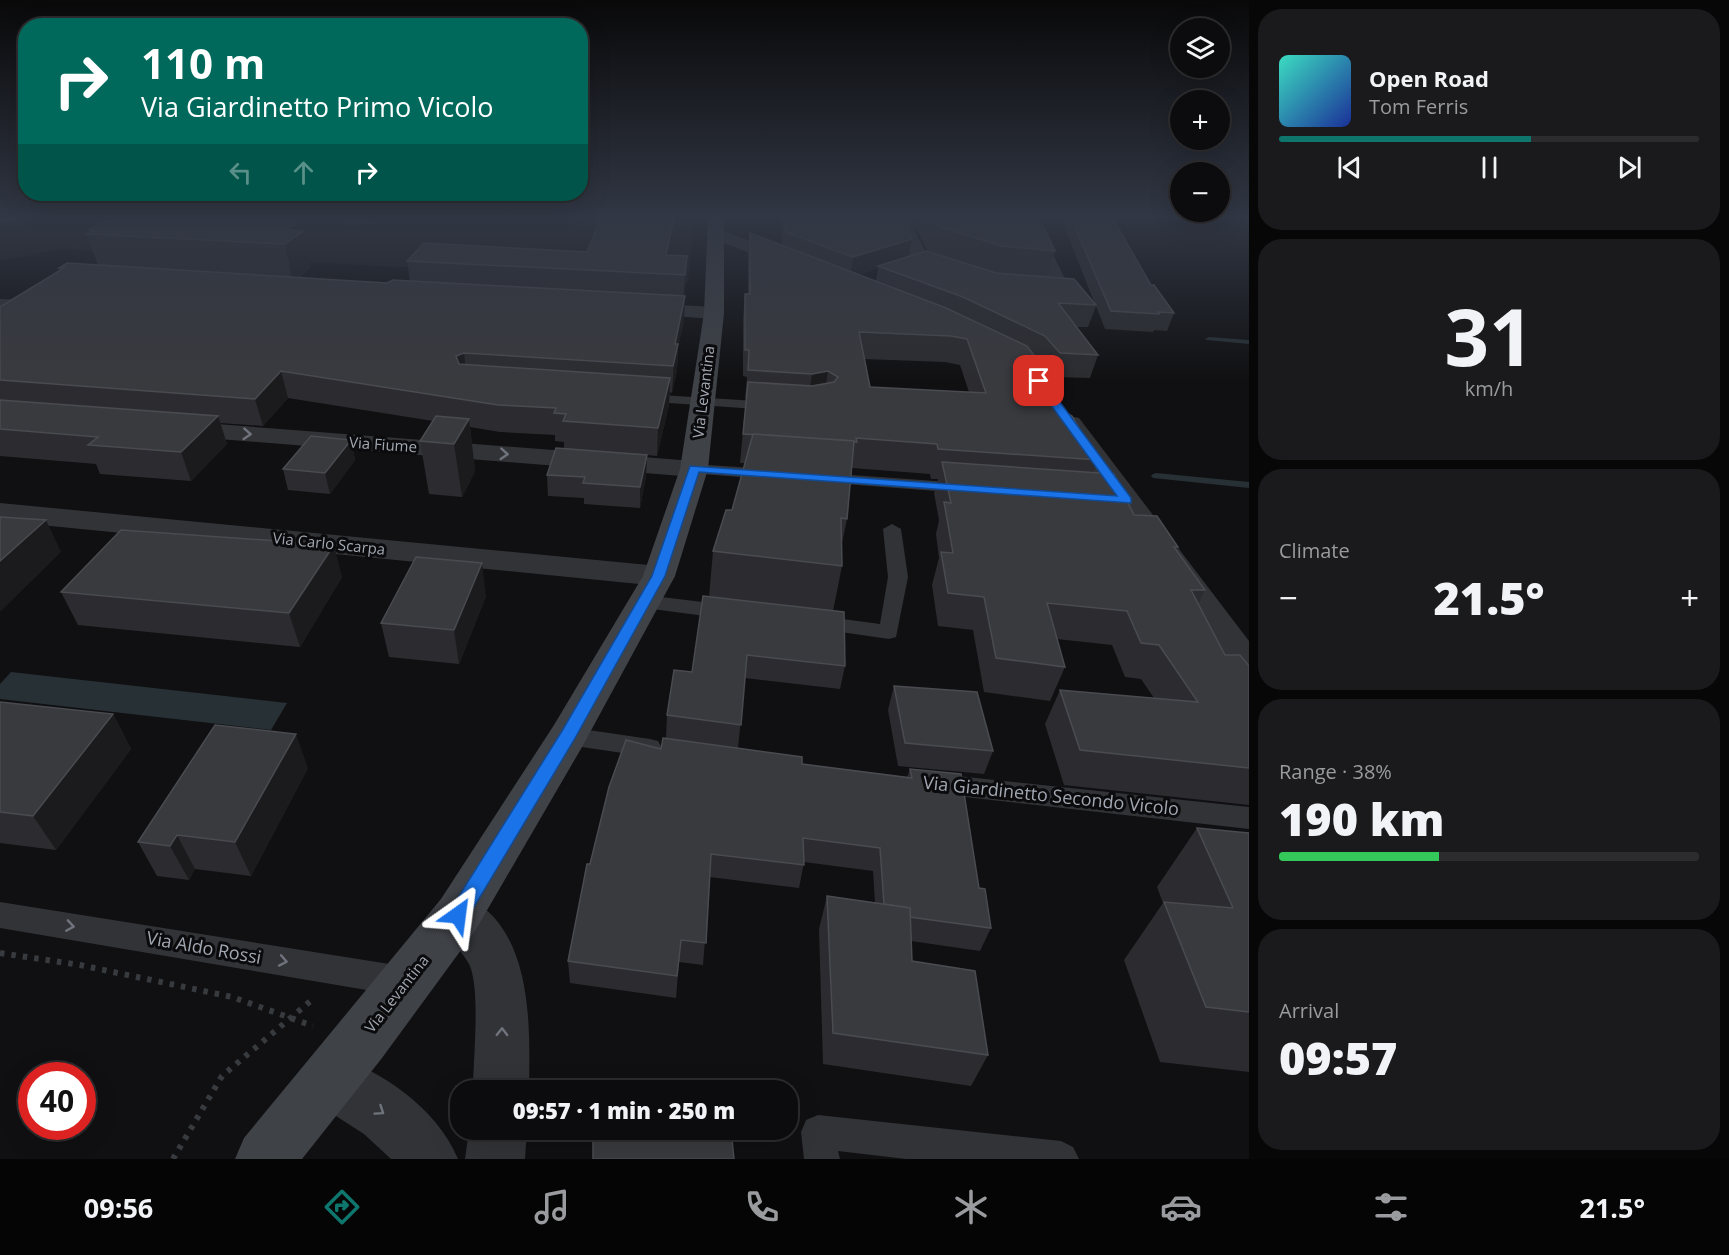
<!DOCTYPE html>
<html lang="en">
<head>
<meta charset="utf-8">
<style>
	body { margin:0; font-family:"Open Sans",sans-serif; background:#1a1a1c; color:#f1f3f6; height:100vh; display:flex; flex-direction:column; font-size:22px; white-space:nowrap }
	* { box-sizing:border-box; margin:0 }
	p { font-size:20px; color:#9a9b9e }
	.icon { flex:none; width:33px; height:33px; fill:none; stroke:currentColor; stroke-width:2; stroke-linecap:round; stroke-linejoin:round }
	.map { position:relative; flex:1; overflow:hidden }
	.side { display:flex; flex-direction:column; gap:9px; padding:9px; background:#070708; width:480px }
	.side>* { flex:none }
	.banner { position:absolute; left:18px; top:18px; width:570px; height:183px; border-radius:24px; box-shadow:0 6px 24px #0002,0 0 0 2px #2c2c2e; background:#00695c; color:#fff; overflow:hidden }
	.tools { position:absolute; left:1170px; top:18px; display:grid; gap:12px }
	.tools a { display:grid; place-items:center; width:60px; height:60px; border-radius:50%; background:#0c0c0e; box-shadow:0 6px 24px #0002,0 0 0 2px #2c2c2e; font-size:30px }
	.speed { position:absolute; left:18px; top:1062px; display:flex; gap:12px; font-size:30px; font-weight:700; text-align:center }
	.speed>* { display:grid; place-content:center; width:78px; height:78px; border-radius:50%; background:#0c0c0e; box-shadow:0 6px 24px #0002,0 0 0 2px #2c2c2e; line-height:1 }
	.speed .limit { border:9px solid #d22; background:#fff; color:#111 }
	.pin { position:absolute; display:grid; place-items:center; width:51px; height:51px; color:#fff; margin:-26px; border-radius:12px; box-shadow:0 3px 9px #0006 }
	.me { position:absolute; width:66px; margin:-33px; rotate:31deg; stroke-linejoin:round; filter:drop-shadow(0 0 4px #0008) }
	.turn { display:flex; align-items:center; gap:21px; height:126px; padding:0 24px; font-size:27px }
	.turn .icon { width:78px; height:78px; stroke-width:2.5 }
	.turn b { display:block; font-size:42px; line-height:51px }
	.lanes { display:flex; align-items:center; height:57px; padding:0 24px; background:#0003; justify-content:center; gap:30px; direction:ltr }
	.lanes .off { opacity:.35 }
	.big { font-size:45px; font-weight:800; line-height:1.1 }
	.side .widget { flex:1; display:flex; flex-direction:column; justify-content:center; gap:9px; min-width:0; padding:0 21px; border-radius:24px; background:#1a1a1c }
	.side .dial { align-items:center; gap:0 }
	.dial b { font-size:78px; line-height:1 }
	.song { display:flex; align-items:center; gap:18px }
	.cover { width:72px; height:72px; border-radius:9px; background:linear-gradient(135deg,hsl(170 70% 55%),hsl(230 70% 35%)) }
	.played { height:6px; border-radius:3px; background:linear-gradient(90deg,#0f766e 60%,#2c2c2e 60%) }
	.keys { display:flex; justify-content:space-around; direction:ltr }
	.heat { display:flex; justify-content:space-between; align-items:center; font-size:33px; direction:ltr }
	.charge { height:9px; border-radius:4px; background:linear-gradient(90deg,#34c759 38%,#2c2c2e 0) }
	.trip { position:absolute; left:450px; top:1080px; width:348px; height:60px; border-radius:24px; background:#0c0c0e; box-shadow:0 6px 24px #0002,0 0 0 2px #2c2c2e; font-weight:800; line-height:60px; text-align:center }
	.menu { display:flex; height:96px; justify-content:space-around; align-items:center; background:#050506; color:#9a9b9e }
	.menu .icon { width:42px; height:42px }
	.menu .current { color:#0f766e }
	.menu b { font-size:27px; color:#f1f3f6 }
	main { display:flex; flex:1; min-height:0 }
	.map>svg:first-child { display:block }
	.built { fill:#1c1c1f }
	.water { fill:#273035 }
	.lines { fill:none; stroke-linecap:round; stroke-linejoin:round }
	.stream { fill:#273035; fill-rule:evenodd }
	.path { stroke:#373a3e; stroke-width:6; stroke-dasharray:4.5 7; stroke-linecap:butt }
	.lane { fill:#313337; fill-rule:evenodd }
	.street { fill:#313337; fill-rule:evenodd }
	.secondary { fill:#3f4247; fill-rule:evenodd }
	.wall { fill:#2c2c30; fill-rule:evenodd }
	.shaded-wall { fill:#1b1b1e }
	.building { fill:#393a3e; stroke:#494b50; stroke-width:1.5; fill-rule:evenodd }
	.oneway { stroke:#6f737b }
	.route { fill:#1a73e8; stroke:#114b97; stroke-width:1.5 }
	.labels { text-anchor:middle; stroke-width:6; stroke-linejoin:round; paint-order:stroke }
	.street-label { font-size:15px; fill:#a2a8b2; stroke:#0b0b0d }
	.near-street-label { font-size:18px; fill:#a2a8b2; stroke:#0b0b0d }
</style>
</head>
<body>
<main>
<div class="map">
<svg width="1249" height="1159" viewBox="0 0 1249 1159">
	<rect width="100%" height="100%" fill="#101012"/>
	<path class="built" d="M0 218H694L688 282 0 246Z"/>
	<path class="water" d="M11 672 287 703 271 730 0 699V684Z"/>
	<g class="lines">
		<g class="stream">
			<path d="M1209 337 1249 340V344L1207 340 1205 339Z"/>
			<path d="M1156 473 1249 482V488L1153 478 1151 476 1153 474Z"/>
		</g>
		<g class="path">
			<path d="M0 953 80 965 232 997 313 1026"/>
			<path d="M173 1159 222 1076 313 999"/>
		</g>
		<g class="lane">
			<path d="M256 218H408L403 221 350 225 261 221Z"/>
			<path d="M0 299 25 300 31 304 25 308 0 307Z"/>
			<path d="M645 394 771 402 778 406 771 410 640 401 638 398 640 395Z"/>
			<path d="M694 464 768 469 776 474 768 479 688 473 686 469 688 465Z"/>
			<path d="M824 473 963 483 972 488 963 493 818 482 816 478Z"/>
			<path d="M892 524 901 529 908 577 896 637 889 639 813 628 810 623 813 618 820 616 880 624 888 577 883 529Z"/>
			<path d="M644 595 728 605 735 607 738 612 735 617 728 619 637 607 634 602 637 597Z"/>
			<path d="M568 727 650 739 658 741 662 748 658 755 650 757 568 745 560 742 556 736 560 730Z"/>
			<path d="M939 774 1249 807V829L939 794 930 791 927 784 930 777Z"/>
			<path d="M0 902 402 966 413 971 417 981 413 991 402 996 0 928Z"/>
			<path d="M818 1115 1061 1141 1073 1147 1079 1159H906L838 1151 840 1159H804L801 1132 806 1120Z"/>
		</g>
		<g class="street">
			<path d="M892 218H908L929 259 962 270 965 274 962 278 955 280 915 267Z"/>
			<path d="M1019 218H1035L1072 293 1069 297 1062 299 1027 294 1024 290 1027 286H1049Z"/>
			<path d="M715 228 799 259 801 263 792 269 785 267 709 237 706 233 709 229Z"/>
			<path d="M641 303 714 307 721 309 724 313 721 317 714 319 634 313 631 309 634 305Z"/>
			<path d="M1070 416 1079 418 1249 641V680L1236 676 1057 424 1061 418Z"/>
			<path d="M178 421 694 461 704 463 708 469 704 475 694 477 169 435 165 429 169 423Z"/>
			<path d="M0 503 659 566 671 569 675 576 671 583 659 586 0 521Z"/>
			<path d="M458 893C534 922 530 1023 529 1090H473C473 1061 481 988 469 964 459 946 443 934 434 915L441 899Z"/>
			<path d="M331 1052C382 1073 436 1106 458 1159H391L364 1134 311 1100 303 1080 311 1060Z"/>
			<path d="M469 1130H527L525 1159H465Z"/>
		</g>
		<path class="secondary" d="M708 218H724V313L708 469 675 576 582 747 475 931 382 1058 302 1159H235L244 1138 441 899 554 725 643 576 680 469 704 313Z"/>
	</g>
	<g class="wall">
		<path d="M0 218 342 227 308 256 311 267 299 278 387 283 410 281 407 261 587 252 601 218H679L671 255 687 256 684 296H685L684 320 678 347 677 370 672 393 670 392 669 405 657 456 647 455 646 476 640 508 584 504V498L548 496 547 475 564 449V442L555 441V435L500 432 470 427 475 471 462 497 429 494 420 441 433 421 288 398 263 426 220 423 227 444 191 481 100 474 96 464 0 456V307L60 271 59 268 98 265 90 243 0 261Z"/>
		<path d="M781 218H902L912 239 908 257 928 251 914 225 915 218H1035L1055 251 1047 277 1095 304 1064 226 1066 218H1107L1151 285 1174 313 1167 331 1154 330 1153 332 1105 329 1096 306 1088 327H1077L1098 355 1090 378 1052 377 1037 358 1063 411 1098 460 1093 473 1134 515 1178 547 1176 550 1205 590 1198 604 1225 655 1249 666V805L1064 785 1045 724 1060 690 1154 698 1141 679 1125 677 1112 645 1057 639 1065 667 1050 701 984 692 973 630 938 626 932 585 939 558 936 534 939 520 934 493 938 479H931L930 474 852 468 847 519 841 548 842 566 833 611 845 666 840 689 745 678 738 748 802 764 907 777 910 769 979 888 991 928 980 951 911 941 912 961 988 1055 971 1086 823 1064 819 929 827 896 875 903 873 871 804 862 799 888 710 877 703 965 679 962 676 998 570 983 568 961 590 864 661 749 666 738 667 715 692 672 709 597 713 551 732 510 745 463H740L746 398H745L747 377 743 376V319L745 294H748V255L750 233 782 245ZM878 268 876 281 859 275ZM864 359 945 362 960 365 969 392 870 387Z"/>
		<path d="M351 440 355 460 330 494 288 490 283 469Z"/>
		<path d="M342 577 300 647 78 625 61 592Z"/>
		<path d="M486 596 459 664 389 657 381 623Z"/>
		<path d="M894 686 993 751 984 774 898 766 888 710Z"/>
		<path d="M0 702 113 714 131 749 56 850 0 843Z"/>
		<path d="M308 768 251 876 195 869 189 880 157 876 138 842Z"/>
		<path d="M1197 828 1249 833V1072L1160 1062 1124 960 1163 903 1157 887Z"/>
	</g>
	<g class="shaded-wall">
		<path d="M22 218H169L95 230H88L90 235 87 234 90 243 0 261V222Z"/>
		<path d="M302 218H340L342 227 308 256 311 267 293 282 285 244 287 230Z"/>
		<path d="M674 218H679L667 274 666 255Z"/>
		<path d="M912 239 908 259 878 266V268L850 278 853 257Z"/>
		<path d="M687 256 686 283 683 303 685 275Z"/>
		<path d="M685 296 684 320 678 347 677 370 672 393 675 344Z"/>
		<path d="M464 353 467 379 460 382 456 356Z"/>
		<path d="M281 371 288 398 263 426 255 399Z"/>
		<path d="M828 371 824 399 808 402 812 374Z"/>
		<path d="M670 378 669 405 657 456 658 428Z"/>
		<path d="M218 416 227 444 191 481 181 452Z"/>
		<path d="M469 419 475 471 462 497 454 444Z"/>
		<path d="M351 440 355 460 330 494 325 473Z"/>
		<path d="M647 455 646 476 640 508V487Z"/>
		<path d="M46 520 61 552 0 612V561Z"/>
		<path d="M334 545 342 577 300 647 289 613Z"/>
		<path d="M482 563 486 596 459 664 454 630Z"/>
		<path d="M113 714 131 749 56 850 33 816Z"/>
		<path d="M296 734 308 768 251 876 235 842Z"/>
		<path d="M177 835 195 869 189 880 170 846Z"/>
	</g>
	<g class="building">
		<path d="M0 218H22L0 222Z"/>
		<path d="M112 218H302L287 230 303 231 285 244 87 234 95 230H88Z"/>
		<path d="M601 218H674L666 255 687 256 685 275 407 261 424 243 587 252Z"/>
		<path d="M784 218H902L912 239 853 257 785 232Z"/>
		<path d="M932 218H1035L1044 228 1055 251 1002 246 937 226Z"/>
		<path d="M1071 218H1107L1113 219 1151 285H1154L1174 313 1158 312 1159 314 1111 311Z"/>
		<path d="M750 233 946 308 1027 346 1040 363 1063 411 1072 416 1098 460 938 449 937 444 856 438 857 442H854V441L743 434 748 382 812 386 834 382 838 377 828 371 812 374 748 370 749 350H745V294H750ZM859 332 951 336 967 339 986 393 870 387Z"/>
		<path d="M926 251 996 273 1074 279 1096 305 1058 303 1098 355 1060 353 1045 336 963 297 878 266Z"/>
		<path d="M67 263 387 283 393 280 685 296 675 344H678L673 366 464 353 456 356 459 364 670 378 658 428 563 421 566 414 554 413 556 408 498 405 281 371 255 399 0 380V307L64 268H59Z"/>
		<path d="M0 400 218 416 181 452 88 445 98 437 0 429Z"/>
		<path d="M436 416 469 419 454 444 420 441Z"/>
		<path d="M753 434 854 441 847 519 841 518 842 566 713 551 726 510H732Z"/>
		<path d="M311 436 351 440 325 473 283 469Z"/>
		<path d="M556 448 647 455 640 487 583 483 585 477 547 475Z"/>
		<path d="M942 462 1114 474 1134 515 1157 516 1178 547H1174L1205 590H1191L1225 655H1240L1249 666V768L1080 750 1060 690 1198 702 1159 645 1141 643 1127 611 1047 603 1065 667 996 658 984 597 948 593 941 552 953 553 944 502 951 503Z"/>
		<path d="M0 517 46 520 0 561Z"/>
		<path d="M121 530 334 545 289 613 61 592Z"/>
		<path d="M416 557 482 563 454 630 381 623Z"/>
		<path d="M703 596 844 612 845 666 747 655 741 725 667 715 674 670 692 672Z"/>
		<path d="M894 686 977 692 993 751 905 743Z"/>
		<path d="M0 702 113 714 33 816 0 812Z"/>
		<path d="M215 725 296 734 235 842 177 835 170 846 138 842Z"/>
		<path d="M663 738 802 757V764L912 778 910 769 961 774 979 888 985 889 991 928 910 917V908L884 904 880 848 803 838 804 865 711 854 706 943 681 940 677 976 568 961 587 864H590L609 787 626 740 661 749Z"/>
		<path d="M1197 828 1249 833V1012L1206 1007 1164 902 1233 908Z"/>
		<path d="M827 896 910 908 912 961 975 971 988 1055 833 1033Z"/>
		<path d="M593 1130H731L734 1159H593Z"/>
	</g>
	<defs><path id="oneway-chevron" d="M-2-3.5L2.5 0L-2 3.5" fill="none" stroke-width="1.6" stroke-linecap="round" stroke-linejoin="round" transform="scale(1.5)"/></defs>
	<g class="oneway">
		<use href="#oneway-chevron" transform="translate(247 434) rotate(4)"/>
		<use href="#oneway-chevron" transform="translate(504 454) rotate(4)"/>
		<use href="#oneway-chevron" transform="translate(70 926) rotate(9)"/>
		<use href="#oneway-chevron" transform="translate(283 961) rotate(11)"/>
		<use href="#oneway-chevron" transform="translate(502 1032) rotate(-89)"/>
		<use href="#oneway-chevron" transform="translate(380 1111) rotate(34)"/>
	</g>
	<linearGradient id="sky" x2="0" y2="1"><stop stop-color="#09090a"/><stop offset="0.57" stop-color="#313744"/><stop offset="1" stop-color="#313744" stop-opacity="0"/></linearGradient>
	<rect width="1249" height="380" fill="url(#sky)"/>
	<path class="route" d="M1035 378H1042L1131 498V503L699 472 665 576 574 740 465 922 458 925 451 922 448 915 451 909 562 731 652 576 690 466 1117 496 1035 383Z"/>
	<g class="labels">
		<g class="street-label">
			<text transform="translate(704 392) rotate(-83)" y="5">Via Levantina</text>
			<text transform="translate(383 445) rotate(4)" y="5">Via Fiume</text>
			<text transform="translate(329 544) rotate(6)" y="5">Via Carlo Scarpa</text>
			<text transform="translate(397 994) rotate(-52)" y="5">Via Levantina</text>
		</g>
		<g class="near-street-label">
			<text transform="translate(1051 796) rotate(6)" y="6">Via Giardinetto Secondo Vicolo</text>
			<text transform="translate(204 948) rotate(10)" y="6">Via Aldo Rossi</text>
		</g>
	</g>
</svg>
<div class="tools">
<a><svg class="icon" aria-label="layers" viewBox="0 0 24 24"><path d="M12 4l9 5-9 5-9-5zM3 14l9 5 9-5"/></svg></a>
<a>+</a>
<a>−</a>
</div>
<div class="speed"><div class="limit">40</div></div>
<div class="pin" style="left:1039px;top:381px;background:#d93025"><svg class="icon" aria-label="arrive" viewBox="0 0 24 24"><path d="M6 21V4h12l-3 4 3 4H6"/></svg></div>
<svg class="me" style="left:458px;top:915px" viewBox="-20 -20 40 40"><path d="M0-17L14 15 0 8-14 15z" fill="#1a73e8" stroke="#fff" stroke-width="4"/></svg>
<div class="trip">09:57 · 1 min · 250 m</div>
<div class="banner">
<div class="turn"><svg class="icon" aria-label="right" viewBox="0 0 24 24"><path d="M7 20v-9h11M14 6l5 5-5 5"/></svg><div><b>110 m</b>Via Giardinetto Primo Vicolo</div></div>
<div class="lanes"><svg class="icon off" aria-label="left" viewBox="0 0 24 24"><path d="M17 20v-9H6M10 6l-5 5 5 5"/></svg><svg class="icon off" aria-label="ahead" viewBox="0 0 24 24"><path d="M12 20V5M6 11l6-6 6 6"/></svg><svg class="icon" aria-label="right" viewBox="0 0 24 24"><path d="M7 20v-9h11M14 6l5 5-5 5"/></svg></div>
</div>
</div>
<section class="side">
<div class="widget">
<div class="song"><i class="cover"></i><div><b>Open Road</b><p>Tom Ferris</p></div></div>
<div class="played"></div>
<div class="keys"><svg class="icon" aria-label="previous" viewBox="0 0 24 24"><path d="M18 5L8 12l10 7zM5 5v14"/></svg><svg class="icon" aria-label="pause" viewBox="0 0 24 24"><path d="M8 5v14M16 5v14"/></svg><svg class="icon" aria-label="next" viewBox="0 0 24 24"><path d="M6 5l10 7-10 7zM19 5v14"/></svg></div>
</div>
<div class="widget dial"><b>31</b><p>km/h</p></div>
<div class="widget"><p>Climate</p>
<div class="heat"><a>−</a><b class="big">21.5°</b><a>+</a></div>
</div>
<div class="widget"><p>Range · 38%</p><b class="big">190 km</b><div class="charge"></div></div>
<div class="widget"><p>Arrival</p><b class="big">09:57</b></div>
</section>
</main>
<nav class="menu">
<b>09:56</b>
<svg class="icon current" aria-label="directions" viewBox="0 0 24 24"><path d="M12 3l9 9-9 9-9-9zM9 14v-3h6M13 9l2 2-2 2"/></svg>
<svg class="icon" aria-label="music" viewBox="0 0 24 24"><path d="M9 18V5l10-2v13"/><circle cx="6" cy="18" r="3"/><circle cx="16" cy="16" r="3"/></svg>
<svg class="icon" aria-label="phone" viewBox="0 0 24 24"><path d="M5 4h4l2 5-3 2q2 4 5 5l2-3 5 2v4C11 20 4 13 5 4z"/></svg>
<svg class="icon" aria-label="climate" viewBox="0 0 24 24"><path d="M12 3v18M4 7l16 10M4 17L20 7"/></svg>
<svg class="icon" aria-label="car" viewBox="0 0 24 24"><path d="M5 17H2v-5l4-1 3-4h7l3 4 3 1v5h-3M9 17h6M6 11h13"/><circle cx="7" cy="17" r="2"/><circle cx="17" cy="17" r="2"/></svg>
<svg class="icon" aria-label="filters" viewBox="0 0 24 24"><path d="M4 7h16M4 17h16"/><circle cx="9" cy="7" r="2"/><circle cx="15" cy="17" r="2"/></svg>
<b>21.5°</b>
</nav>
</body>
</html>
